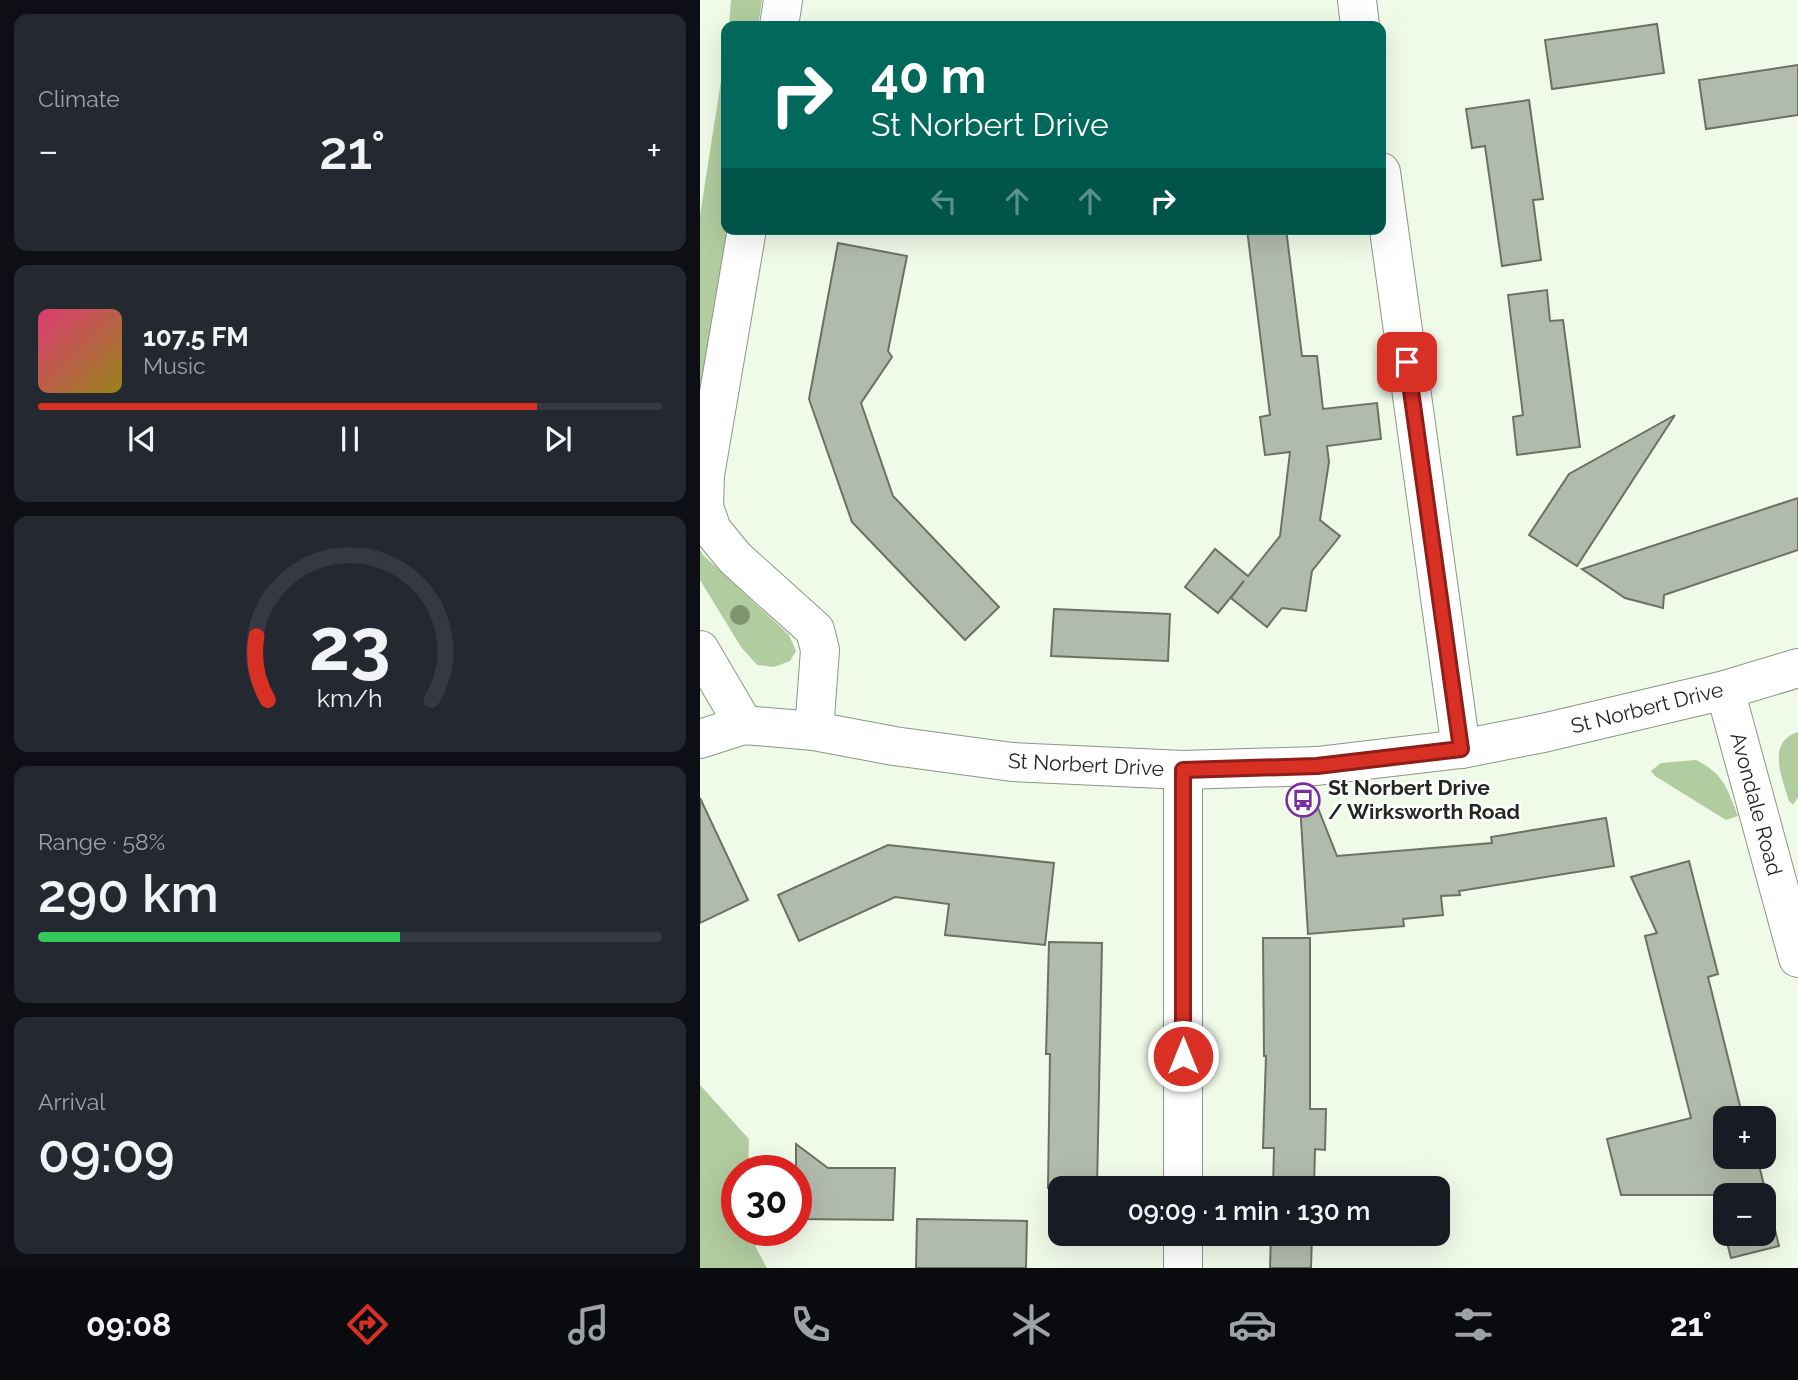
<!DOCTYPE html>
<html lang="en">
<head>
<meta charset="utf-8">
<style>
	body { margin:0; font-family:Raleway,sans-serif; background:#242831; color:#f1f3f6; height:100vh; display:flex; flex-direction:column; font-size:26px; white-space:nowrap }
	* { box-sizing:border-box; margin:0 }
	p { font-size:23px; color:#9ea1a6 }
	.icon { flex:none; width:38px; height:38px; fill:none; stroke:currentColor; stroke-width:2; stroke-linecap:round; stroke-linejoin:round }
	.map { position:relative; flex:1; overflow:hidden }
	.details { display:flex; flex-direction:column; gap:14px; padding:14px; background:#0d0f14; width:700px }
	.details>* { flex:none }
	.guide { position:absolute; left:21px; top:21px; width:665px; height:214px; border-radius:14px; box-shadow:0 7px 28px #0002; background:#00695c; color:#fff; overflow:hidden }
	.buttons { position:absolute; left:1013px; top:1106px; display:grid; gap:14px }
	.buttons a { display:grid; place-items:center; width:63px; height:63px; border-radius:14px; background:#171b24; box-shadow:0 7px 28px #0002; font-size:35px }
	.speed { position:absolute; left:21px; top:1155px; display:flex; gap:14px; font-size:35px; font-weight:700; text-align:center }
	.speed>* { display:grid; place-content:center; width:91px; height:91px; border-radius:50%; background:#171b24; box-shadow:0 7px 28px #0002; line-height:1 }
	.speed .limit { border:10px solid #d22; background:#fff; color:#111 }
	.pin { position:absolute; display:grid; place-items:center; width:60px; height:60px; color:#fff; margin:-30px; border-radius:14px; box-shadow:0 4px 10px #0006 }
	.me { position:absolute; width:77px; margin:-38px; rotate:0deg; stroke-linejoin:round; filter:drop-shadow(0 0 5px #0008) }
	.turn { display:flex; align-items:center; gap:24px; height:147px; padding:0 35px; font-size:32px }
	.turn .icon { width:91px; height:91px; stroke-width:2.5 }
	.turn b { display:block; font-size:49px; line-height:60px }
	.lanes { display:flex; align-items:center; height:66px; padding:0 35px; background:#0003; justify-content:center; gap:35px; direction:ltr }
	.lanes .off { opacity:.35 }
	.big { font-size:52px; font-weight:600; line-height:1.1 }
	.details .card { flex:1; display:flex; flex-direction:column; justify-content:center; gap:10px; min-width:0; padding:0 24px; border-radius:14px; background:#242831 }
	.details .dial { align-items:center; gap:0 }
	.dial svg { height:182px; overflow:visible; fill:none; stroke:#363941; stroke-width:7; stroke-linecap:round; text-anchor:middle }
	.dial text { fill:#f1f3f6; stroke:none }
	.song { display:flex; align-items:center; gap:21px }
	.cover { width:84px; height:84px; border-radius:10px; background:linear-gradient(135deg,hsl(340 70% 55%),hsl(50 70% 35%)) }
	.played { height:7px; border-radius:4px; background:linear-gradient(90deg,#d93025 80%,#363941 80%) }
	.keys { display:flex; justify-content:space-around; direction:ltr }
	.heat { display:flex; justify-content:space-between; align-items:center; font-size:38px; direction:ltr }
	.charge { height:10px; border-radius:5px; background:linear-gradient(90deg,#34c759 58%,#363941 0) }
	.trip { position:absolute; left:348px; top:1176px; width:402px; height:70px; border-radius:14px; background:#171b24; box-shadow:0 7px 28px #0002; font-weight:600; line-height:70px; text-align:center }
	.menu { display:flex; height:112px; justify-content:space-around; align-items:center; background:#090b0e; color:#9ea1a6 }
	.menu .icon { width:49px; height:49px }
	.menu .current { color:#d93025 }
	.menu b { font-size:32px; color:#f1f3f6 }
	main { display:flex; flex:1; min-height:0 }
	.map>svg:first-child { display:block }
	.green { fill:#b1cc9e }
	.building { fill:#b1bbab; stroke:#697264; stroke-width:2; fill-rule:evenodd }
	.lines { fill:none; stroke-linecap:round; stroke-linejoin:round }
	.minor-casing { stroke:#8d9687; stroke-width:40 }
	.tertiary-casing { stroke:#8d9687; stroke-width:40 }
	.minor { stroke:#fff; stroke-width:38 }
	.tertiary { stroke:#fff; stroke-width:38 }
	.tree { fill:#819470 }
	.route-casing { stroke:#8d1f18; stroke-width:18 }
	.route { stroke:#d93025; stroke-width:12 }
	.labels { text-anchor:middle; stroke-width:5; stroke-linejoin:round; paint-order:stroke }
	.street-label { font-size:21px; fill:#242822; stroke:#fff }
	.poi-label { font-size:21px; font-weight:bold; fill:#242822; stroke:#fff; text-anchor:start }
</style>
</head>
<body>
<main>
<section class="details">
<div class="card"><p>Climate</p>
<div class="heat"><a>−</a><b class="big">21°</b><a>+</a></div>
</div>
<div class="card">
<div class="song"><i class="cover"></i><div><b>107.5 FM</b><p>Music</p></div></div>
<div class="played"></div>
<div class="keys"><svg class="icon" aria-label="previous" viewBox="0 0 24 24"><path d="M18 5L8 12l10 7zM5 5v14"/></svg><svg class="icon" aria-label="pause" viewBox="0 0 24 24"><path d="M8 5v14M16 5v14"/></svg><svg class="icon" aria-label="next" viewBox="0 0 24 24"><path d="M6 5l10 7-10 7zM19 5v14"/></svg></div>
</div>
<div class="card dial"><svg viewBox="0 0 100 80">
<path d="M14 69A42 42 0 1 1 86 69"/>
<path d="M14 69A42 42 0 0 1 9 41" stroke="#d93025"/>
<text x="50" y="56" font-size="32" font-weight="700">23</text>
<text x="50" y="72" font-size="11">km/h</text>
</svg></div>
<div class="card"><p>Range · 58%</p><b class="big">290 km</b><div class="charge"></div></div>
<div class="card"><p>Arrival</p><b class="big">09:09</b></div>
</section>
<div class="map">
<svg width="1098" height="1268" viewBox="0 0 1098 1268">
	<rect width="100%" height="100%" fill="#f0fae9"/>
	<g class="green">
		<path d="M31 0H62L58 26H29Z"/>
		<path d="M26 49 28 229 0 401V215Z"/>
		<path d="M0 549 3 555 89 635 96 651 90 661 74 667 57 665 41 647 0 580Z"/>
		<path d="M1098 732V797L1093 805 1089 801C1082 778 1066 742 1098 732Z"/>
		<path d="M996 760C1024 774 1027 788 1038 816L1026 820 955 776 951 771 961 763Z"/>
		<path d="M0 1085 49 1139 48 1171H37V1230H53L56 1248 67 1268H0Z"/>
	</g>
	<g class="building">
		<path d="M957 24 964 73 852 89 845 40Z"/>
		<path d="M1098 65V115L1006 129 999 80Z"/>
		<path d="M829 100 843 199 833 200 841 260 802 266 785 146 772 148 766 109Z"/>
		<path d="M547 229H586L602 356H617L623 409 677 403 681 439 627 446 629 462 620 520 640 536 612 571 606 611 582 608 567 627 531 598 544 581 518 613 485 587 515 549 548 576 580 536 590 452 565 455 560 417 570 415Z"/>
		<path d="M138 243 207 256 188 351 192 357 161 403 193 496 299 607 265 640 152 522 109 399Z"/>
		<path d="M847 290 850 321 863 320 880 447 817 455 813 417 823 415 808 295Z"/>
		<path d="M975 415 877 566 829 535 869 474Z"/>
		<path d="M1098 498V550L964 595 963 608 925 598 882 569Z"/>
		<path d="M354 609 470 614 468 661 351 656Z"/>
		<path d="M599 788H610L637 856 792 843 791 837 906 818 914 866 759 891 760 895 741 896 743 915 703 919 704 926 608 934Z"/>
		<path d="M0 798 48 900 0 923Z"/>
		<path d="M188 845 354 863 345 945 245 935 249 904 195 897 99 941 78 895Z"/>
		<path d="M989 861 1018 974 1008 977 1043 1118H1026V1157H1057L1079 1246 1031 1258 1015 1195H921L907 1139 991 1118 945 936 957 933 931 877ZM1026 1195H1064V1234H1026Z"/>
		<path d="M563 938H610V1109H626L625 1150 615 1149 614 1188H573L574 1148H563L566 1056H564Z"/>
		<path d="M349 942 402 943 397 1188H348L350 1054H346Z"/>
		<path d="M96 1144 128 1168H195L193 1220 96 1219Z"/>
		<path d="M217 1219 327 1221 326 1268H216Z"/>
		<path d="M571 1234H612L611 1268H570Z"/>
	</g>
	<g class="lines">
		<defs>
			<g id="minor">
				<path d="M657 0 660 26"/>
				<path d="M79 26 83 0"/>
				<path d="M681 172 761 749"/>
				<path d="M47 229 5 475 4 507 12 530 35 558 115 630 120 650 114 731"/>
				<path d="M1025 690 1098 958"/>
				<path d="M483 1188V770"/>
				<path d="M483 1268V1234"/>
			</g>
			<g id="tertiary">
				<path d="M0 650 44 725"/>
				<path d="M0 739 44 725 114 731 194 746 312 762 483 770 617 766 761 749 843 733 1025 690 1098 668"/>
			</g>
		</defs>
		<use href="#minor" class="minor-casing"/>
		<use href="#tertiary" class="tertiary-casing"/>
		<use href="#minor" class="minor"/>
		<use href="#tertiary" class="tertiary"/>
	</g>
	<circle class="tree" cx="40" cy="615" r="10"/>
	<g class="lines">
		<defs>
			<path id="route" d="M483 1056V770L617 766 761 749 707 362"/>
		</defs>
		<use href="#route" class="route-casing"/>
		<use href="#route" class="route"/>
	</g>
	<defs>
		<symbol id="bus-ring" viewBox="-11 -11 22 22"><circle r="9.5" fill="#fff" stroke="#7c2ea0" stroke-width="1.5"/><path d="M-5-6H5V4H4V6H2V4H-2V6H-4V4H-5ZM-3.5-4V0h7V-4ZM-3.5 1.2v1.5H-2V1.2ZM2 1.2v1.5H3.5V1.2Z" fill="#7c2ea0"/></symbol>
	</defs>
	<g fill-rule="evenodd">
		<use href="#bus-ring" x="584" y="781" width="38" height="38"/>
	</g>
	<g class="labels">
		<g class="street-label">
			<text transform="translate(947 708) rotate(-14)" y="7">St Norbert Drive</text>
			<text transform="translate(386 765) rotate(3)" y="7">St Norbert Drive</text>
			<text transform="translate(1056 804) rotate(75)" y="7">Avondale Road</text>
		</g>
		<g class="poi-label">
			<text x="628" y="795">St Norbert Drive<tspan x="628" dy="24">/ Wirksworth Road</tspan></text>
		</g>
	</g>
</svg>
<div class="buttons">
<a>+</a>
<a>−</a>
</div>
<div class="speed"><div class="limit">30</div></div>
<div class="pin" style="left:707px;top:362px;background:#d93025"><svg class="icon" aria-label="arrive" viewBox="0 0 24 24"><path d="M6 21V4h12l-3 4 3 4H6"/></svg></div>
<svg class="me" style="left:483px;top:1056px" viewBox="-20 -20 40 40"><circle r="17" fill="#d93025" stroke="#fff" stroke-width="3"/><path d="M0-11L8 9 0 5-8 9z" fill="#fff"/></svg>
<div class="trip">09:09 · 1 min · 130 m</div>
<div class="guide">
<div class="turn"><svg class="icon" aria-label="right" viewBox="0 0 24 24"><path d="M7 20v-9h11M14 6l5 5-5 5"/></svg><div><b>40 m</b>St Norbert Drive</div></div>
<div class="lanes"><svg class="icon off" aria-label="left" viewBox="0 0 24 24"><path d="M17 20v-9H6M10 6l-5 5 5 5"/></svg><svg class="icon off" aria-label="ahead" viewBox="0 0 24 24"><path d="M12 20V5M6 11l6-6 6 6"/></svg><svg class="icon off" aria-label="ahead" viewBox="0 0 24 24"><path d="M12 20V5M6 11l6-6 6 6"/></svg><svg class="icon" aria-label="right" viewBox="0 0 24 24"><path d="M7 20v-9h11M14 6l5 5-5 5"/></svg></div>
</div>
</div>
</main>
<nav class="menu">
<b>09:08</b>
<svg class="icon current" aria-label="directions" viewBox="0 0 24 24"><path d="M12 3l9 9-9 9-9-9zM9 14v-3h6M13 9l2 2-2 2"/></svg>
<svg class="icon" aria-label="music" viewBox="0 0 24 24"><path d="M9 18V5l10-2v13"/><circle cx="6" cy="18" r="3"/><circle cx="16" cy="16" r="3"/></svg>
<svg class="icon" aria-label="phone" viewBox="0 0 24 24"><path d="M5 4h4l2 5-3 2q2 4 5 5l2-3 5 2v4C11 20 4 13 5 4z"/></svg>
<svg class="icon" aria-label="climate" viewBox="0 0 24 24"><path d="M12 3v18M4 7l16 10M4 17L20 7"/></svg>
<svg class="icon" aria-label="car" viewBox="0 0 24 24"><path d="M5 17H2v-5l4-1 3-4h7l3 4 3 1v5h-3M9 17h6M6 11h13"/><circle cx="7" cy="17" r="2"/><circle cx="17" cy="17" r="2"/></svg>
<svg class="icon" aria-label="filters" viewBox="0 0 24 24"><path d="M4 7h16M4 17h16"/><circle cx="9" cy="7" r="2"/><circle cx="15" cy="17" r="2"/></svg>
<b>21°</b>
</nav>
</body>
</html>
